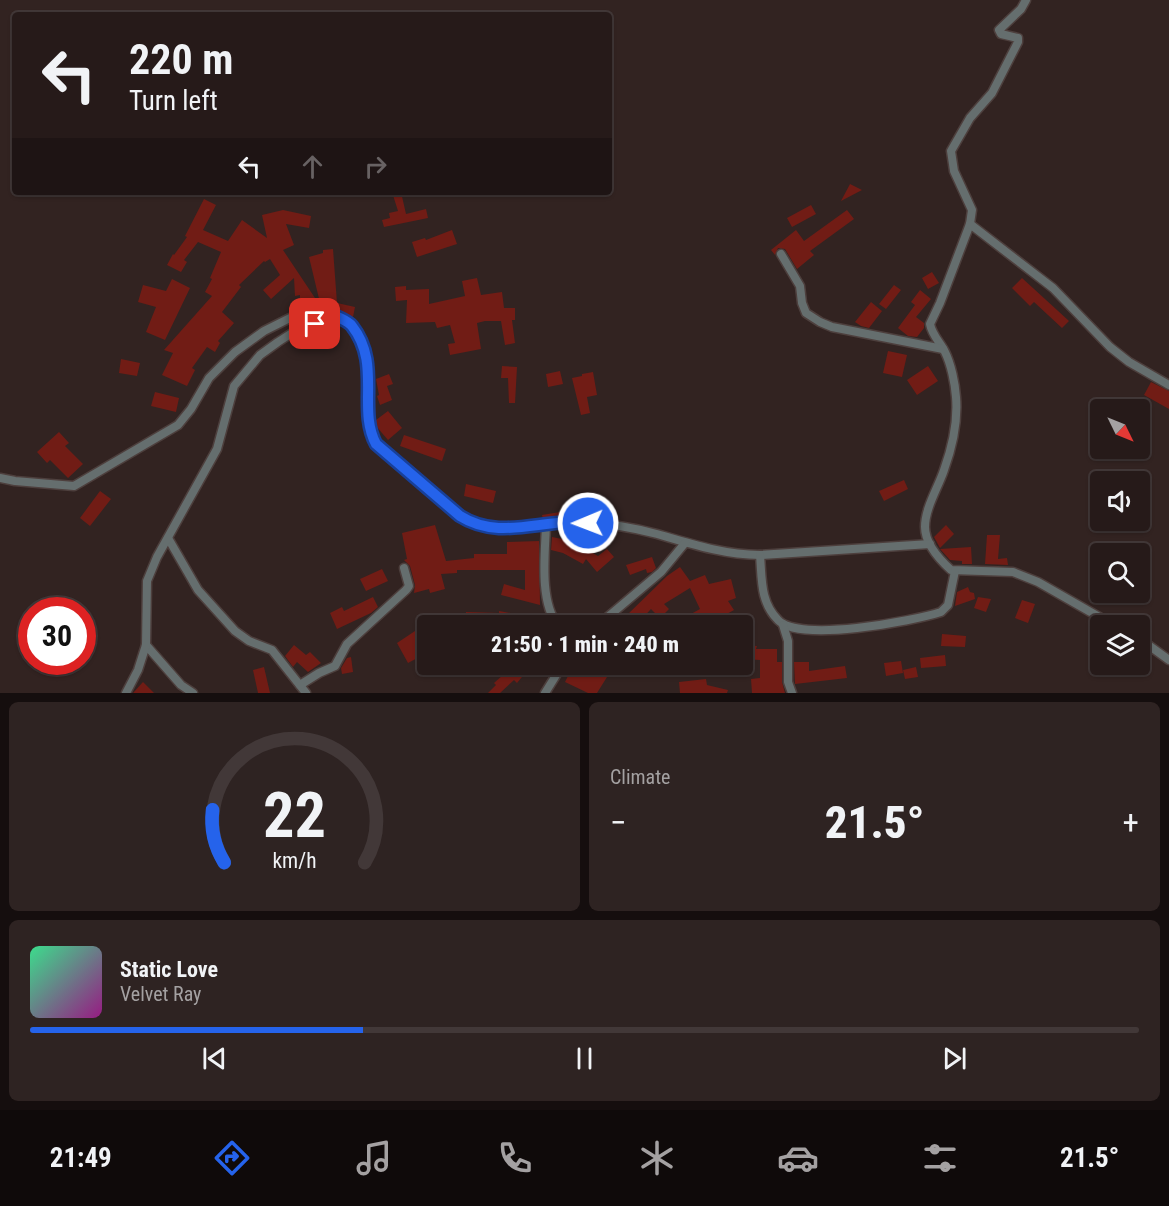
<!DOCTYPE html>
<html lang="en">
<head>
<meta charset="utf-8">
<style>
	body { margin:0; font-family:"Roboto Condensed",sans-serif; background:#2e2322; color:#f1f3f6; height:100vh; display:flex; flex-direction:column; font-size:22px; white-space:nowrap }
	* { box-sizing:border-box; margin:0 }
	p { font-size:20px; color:#a4a1a2 }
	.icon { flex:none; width:33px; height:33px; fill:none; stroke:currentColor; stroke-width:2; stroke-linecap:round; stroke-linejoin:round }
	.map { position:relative; height:693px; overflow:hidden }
	.sheet { display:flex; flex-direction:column; gap:9px; padding:9px; background:#150e0e; flex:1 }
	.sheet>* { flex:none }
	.guide { position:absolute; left:12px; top:12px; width:600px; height:183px; border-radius:6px; box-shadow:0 2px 4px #0004,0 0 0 2px #423838; background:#261a19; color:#f1f3f6; overflow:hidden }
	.needle { width:39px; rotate:133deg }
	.tools { position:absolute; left:1090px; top:399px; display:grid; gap:12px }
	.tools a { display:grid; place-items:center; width:60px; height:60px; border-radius:6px; background:#261a19; box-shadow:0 2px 4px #0004,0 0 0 2px #423838; font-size:30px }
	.speed { position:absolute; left:18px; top:597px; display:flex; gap:12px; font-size:30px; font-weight:700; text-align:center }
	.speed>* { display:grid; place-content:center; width:78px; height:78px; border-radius:50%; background:#261a19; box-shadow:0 2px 4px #0004,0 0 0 2px #423838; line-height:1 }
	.speed .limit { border:9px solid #d22; background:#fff; color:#111 }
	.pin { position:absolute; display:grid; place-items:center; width:51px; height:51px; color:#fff; margin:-26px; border-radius:12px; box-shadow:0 3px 9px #0006 }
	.me { position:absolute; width:66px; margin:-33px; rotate:269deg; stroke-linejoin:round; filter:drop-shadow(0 0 4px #0008) }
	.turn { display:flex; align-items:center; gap:21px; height:126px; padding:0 18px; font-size:27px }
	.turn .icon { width:78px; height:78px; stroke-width:2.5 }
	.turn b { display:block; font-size:42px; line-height:51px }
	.lanes { display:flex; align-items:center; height:57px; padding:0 18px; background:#0003; justify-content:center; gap:30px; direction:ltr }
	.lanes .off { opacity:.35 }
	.big { font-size:45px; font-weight:800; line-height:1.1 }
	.sheet .tile { flex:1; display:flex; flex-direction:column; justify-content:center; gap:9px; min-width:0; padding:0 21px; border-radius:9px; background:#2e2322 }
	.sheet .dial { align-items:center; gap:0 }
	.dial svg { height:156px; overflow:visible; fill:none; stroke:#423838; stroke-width:7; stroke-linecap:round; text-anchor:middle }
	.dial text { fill:#f1f3f6; stroke:none }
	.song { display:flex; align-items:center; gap:18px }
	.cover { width:72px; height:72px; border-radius:9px; background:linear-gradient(135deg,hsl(150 70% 55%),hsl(310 70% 35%)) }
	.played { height:6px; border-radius:3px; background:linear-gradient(90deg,#2563eb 30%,#423838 30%) }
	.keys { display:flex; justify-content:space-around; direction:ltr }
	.heat { display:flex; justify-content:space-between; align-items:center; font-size:33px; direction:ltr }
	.sheet .tiles { flex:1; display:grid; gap:9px; grid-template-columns:1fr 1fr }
	.tile:last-child { grid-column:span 2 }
	.trip { position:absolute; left:417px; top:615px; width:336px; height:60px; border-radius:6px; background:#261a19; box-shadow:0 2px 4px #0004,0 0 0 2px #423838; font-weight:800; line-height:60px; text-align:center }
	.menu { display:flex; height:96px; justify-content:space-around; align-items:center; background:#0f0a0a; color:#a4a1a2 }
	.menu .icon { width:42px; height:42px }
	.menu .current { color:#2563eb }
	.menu b { font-size:27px; color:#f1f3f6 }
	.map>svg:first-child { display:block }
	.building { fill:#711c15 }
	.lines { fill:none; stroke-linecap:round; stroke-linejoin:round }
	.minor-casing { stroke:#4d3f3d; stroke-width:11 }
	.minor { stroke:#656e6e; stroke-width:8 }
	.route-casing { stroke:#184099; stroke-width:15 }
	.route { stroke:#2563eb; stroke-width:10 }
</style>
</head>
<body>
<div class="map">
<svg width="1169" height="693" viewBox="0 0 1169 693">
	<rect width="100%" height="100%" fill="#322321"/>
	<g class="building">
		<path d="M850 184 862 190 841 201Z"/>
		<path d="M392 192H401L406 214 426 209 428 218 384 227 382 220 390 218 389 213 398 211Z"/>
		<path d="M204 199 216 205 203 230 228 241 242 220 267 238 262 215 283 210 311 216 309 228 286 224 294 245 283 250 321 307 309 257 323 253V250L333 249 337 303 355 307 353 317 337 310 312 308 299 310 300 295 295 296 294 278 271 299 263 290 280 275 270 259 265 262 264 261 239 285 241 287 222 312 234 323 218 341 220 343 215 352 207 347 192 368 195 370 187 386 162 375 173 353 164 350 212 296 205 292 212 279 210 278 221 252 198 242 184 260 187 262 181 272 167 265 173 254 174 255 187 237 185 236Z"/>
		<path d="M811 205 816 214 792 227 787 218Z"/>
		<path d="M847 210 854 219 810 251 814 255 797 269 785 249 778 248 775 255 771 250 796 230 804 241Z"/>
		<path d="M452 230 457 244 417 257 412 242 425 238 426 240Z"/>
		<path d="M932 272 939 283 928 289 922 278Z"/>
		<path d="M477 278 481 295 502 292 504 308H515V320H512L515 343 505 345 501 321H485L477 323 481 349 450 355 448 344 455 343 450 325 437 328 435 322 406 323 407 300 396 301 395 287 406 286V290L429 289V304L465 296 462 281Z"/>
		<path d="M1022 278 1069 321 1062 328 1034 302 1030 306 1012 288Z"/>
		<path d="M172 279 190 288 165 340 146 332 156 307 138 302 143 285 166 291Z"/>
		<path d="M894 285 901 290 886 309 879 304Z"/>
		<path d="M920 290 931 299 916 317 924 323V328L917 337 908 336 898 328 915 305 911 302Z"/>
		<path d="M871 302 882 311 869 328 861 326 855 322Z"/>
		<path d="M888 351 907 355 902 377 883 373Z"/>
		<path d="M121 359 140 363 137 376 119 373Z"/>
		<path d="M502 366 517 367 515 403H509L508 378H501Z"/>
		<path d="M928 366 938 381 917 395 907 380Z"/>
		<path d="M560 371 563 384 548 387 546 374Z"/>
		<path d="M593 372 597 395 587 397 590 413 581 415 572 378 582 376V374Z"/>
		<path d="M389 374 393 384 387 386 392 400 380 405 377 396 379 395 376 379Z"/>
		<path d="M1151 382 1169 391V409L1144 395Z"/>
		<path d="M155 392 179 398 176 412 151 406Z"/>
		<path d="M388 411 402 428 388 440 376 426V420Z"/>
		<path d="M59 432 69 443 65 446 83 464 68 478 50 460 47 463 37 452Z"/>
		<path d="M404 435 446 449 442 461 400 446Z"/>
		<path d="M904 480 908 489 884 501 879 491Z"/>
		<path d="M466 484 496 491 493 503 464 496Z"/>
		<path d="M100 491 111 499 90 526 80 518Z"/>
		<path d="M572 510V515L543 519 542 515Z"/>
		<path d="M435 525 446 561 474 558V554H507V542L539 541 540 605 501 595 504 584 525 590V570H457V573L441 574 445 589 430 593 429 589 414 593 415 585 410 566 404 560 407 559 402 533Z"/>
		<path d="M946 525 954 534 940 548 934 537Z"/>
		<path d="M987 535H1000L998 559 1007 558 1008 565 985 564Z"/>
		<path d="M552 537 562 539 575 546 573 542 598 556 607 549 614 557 597 572 586 559 583 564 563 553 551 550Z"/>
		<path d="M971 547 972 564H962V561L950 560 940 549Z"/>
		<path d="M652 557 656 568 652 572 647 573 646 569 630 575 626 565Z"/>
		<path d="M680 567 690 581 705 575 709 584 731 579 736 598 728 601 734 610 723 616 729 626H697L691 614 700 609 690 588 664 604 669 609 660 618 651 609 635 626H617L619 623 616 619 623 613 626 616 667 576Z"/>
		<path d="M382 569 388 581 366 591 360 579Z"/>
		<path d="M968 587 970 592 974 593 975 599 955 606 957 592Z"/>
		<path d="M373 597 378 607 371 613 337 629 330 613 342 607 344 611Z"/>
		<path d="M978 597 991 599 986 612 974 608Z"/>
		<path d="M1022 600 1035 604 1028 623 1015 618Z"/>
		<path d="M499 611 527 616 526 619 536 626H506L485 622V624H466V612L499 613Z"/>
		<path d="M415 631 425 654 408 663 397 643Z"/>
		<path d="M942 634 966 636 965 647 941 646Z"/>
		<path d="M294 645 306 655 310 652 321 663 308 672 297 662 293 667 285 656Z"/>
		<path d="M742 645 757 646 756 649H777V662H782V682L785 693H752L751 679 760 678V660L742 659Z"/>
		<path d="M945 655 946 666 921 668 920 658Z"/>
		<path d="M351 657 353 672 342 674 341 668 347 658Z"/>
		<path d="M901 661 903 673 886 676 884 663Z"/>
		<path d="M794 662H809V671L845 666 847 678 795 684Z"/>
		<path d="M514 664 526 672 517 683 514 680 500 693H488L496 685 494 683 503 675 504 676Z"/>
		<path d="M574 664H580L607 677 597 693H588L565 682Z"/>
		<path d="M264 667 270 693H258L253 670Z"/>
		<path d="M916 667 918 677 905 679 903 670Z"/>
		<path d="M706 679 707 685 728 690 727 693H680L679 682Z"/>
		<path d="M143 682 154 693H133Z"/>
	</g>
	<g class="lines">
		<defs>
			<g id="minor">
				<path d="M1026 0 1021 9 999 30 1001 34 1018 38V42L992 93 970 118 951 151 954 171 972 210 970 224 940 303 930 324C932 335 940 342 945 352 951 364 955 383 956 397 958 421 952 448 944 470 938 488 925 508 925 527 925 543 940 560 951 570L1013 572 1038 582 1115 626"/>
				<path d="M970 224 1053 288 1110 347 1129 362 1169 385"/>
				<path d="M781 254 800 286 802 303 806 313 820 322 832 327 943 349"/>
				<path d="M0 478 15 481 74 486 178 425 191 409 209 378 235 352 264 331 290 318 312 314 336 316 351 324 361 345 369 368 370 427 377 444 461 516C487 533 518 529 549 525 558 523 567 521 576 521 603 523 631 527 657 534 691 544 725 555 760 555L930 544"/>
				<path d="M546 525C545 555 539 601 558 626"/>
				<path d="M168 538 198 590 235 631 249 641 272 650 306 693"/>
				<path d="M760 555C762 579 760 602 778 620 799 643 913 621 941 612L948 605 955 571"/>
				<path d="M783 625 788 641V682L792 693"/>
				<path d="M597 626 661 572 685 543"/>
				<path d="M1140 639 1169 660"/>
				<path d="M146 645 181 685 193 693"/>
				<path d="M300 685 319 673 335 666 347 644 406 590 409 586 404 568"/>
				<path d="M126 693 138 670 146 645 147 581 157 557 217 449 234 386 260 355 278 342 295 331 334 317"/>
				<path d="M545 693 563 664"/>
			</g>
		</defs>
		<use href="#minor" class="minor-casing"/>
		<use href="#minor" class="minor"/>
	</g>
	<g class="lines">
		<defs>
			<path id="route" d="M315 324 336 316C341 319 348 321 352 326 382 364 357 409 376 444L460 516C501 542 544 517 588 523"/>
		</defs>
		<use href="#route" class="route-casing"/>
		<use href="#route" class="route"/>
	</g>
</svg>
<div class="tools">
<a><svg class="needle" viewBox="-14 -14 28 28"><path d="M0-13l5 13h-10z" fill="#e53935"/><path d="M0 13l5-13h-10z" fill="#a4a1a2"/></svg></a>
<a><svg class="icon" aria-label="sound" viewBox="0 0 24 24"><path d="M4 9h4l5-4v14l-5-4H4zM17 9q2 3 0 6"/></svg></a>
<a><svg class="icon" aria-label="search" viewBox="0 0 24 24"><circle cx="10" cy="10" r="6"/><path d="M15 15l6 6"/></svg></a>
<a><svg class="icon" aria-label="layers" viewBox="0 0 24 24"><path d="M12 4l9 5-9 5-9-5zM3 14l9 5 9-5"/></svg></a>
</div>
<div class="speed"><div class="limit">30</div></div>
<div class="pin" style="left:315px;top:324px;background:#d93025"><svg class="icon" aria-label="arrive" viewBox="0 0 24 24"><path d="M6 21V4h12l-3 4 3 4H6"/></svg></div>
<svg class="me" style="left:588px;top:523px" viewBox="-20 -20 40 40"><circle r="17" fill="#2563eb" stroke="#fff" stroke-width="3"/><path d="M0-11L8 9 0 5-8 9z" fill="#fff"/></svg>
<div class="trip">21:50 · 1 min · 240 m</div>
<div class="guide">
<div class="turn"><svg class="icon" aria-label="left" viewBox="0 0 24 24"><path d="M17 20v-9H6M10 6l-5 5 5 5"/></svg><div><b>220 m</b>Turn left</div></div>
<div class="lanes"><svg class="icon" aria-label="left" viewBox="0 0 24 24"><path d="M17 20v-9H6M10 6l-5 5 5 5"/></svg><svg class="icon off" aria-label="ahead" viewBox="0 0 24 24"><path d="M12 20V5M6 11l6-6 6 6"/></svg><svg class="icon off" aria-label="right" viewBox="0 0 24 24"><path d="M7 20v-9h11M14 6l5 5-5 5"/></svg></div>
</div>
</div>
<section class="sheet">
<div class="tiles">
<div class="tile dial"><svg viewBox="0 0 100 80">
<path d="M14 69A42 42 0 1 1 86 69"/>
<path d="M14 69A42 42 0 0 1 8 42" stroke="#2563eb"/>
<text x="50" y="56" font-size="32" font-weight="700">22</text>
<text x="50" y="72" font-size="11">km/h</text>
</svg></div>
<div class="tile"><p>Climate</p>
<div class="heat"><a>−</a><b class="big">21.5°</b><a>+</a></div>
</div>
<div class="tile">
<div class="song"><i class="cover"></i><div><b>Static Love</b><p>Velvet Ray</p></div></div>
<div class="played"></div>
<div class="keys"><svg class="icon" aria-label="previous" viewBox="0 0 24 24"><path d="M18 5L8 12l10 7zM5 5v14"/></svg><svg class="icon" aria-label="pause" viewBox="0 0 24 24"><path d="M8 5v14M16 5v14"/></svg><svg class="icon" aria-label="next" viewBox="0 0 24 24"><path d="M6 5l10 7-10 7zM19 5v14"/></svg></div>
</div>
</div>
</section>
<nav class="menu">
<b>21:49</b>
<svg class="icon current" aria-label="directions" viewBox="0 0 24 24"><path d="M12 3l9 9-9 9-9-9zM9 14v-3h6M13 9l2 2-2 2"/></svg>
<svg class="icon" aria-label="music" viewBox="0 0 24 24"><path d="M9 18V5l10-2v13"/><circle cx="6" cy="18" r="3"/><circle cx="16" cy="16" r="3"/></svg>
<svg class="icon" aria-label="phone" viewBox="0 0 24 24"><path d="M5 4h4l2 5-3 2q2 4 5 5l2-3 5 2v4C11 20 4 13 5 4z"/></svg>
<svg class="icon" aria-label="climate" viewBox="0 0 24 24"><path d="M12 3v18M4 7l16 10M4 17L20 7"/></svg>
<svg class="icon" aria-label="car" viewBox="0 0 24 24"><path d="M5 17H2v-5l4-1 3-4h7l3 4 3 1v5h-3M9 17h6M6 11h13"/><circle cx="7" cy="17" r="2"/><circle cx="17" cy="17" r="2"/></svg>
<svg class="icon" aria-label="filters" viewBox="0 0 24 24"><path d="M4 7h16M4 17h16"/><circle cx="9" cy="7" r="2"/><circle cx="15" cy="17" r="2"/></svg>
<b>21.5°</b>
</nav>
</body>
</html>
